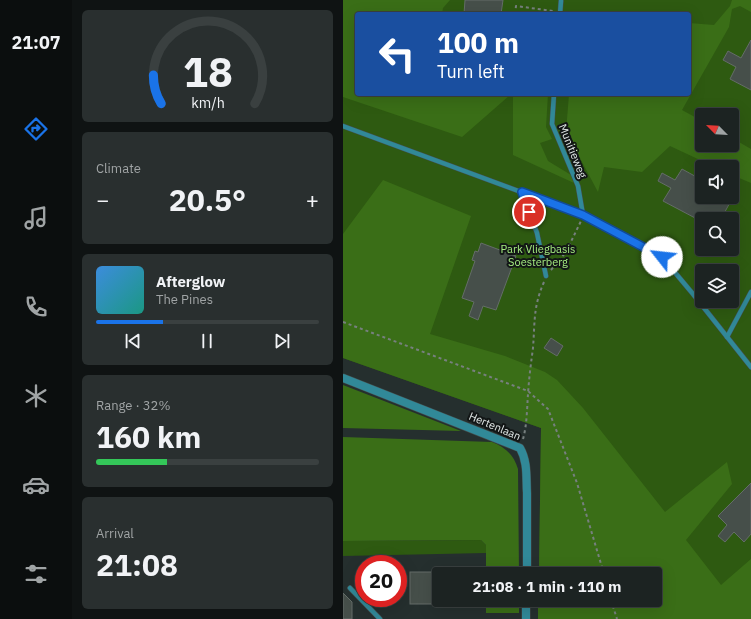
<!DOCTYPE html>
<html lang="en">
<head>
<meta charset="utf-8">
<style>
	body { margin:0; font-family:"IBM Plex Sans",sans-serif; background:#292f2f; color:#f1f3f6; height:100vh; display:flex; flex-direction:column; font-size:15px; white-space:nowrap }
	* { box-sizing:border-box; margin:0 }
	p { font-size:13px; color:#a0a4a5 }
	.icon { flex:none; width:22px; height:22px; fill:none; stroke:currentColor; stroke-width:2; stroke-linecap:round; stroke-linejoin:round }
	.map { position:relative; flex:1; overflow:hidden }
	.details { display:flex; flex-direction:column; gap:10px; padding:10px; background:#0f1313; width:271px }
	.details>* { flex:none }
	.hud { position:absolute; left:12px; top:12px; width:336px; height:84px; border-radius:4px; box-shadow:0 4px 16px #0002,0 0 0 1px #3a4040; background:#1a4fa0; color:#fff; overflow:hidden }
	.needle { width:26px; rotate:294deg }
	.tools { position:absolute; left:352px; top:108px; display:grid; gap:8px }
	.tools a { display:grid; place-items:center; width:44px; height:44px; border-radius:4px; background:#1c2322; box-shadow:0 4px 16px #0002,0 0 0 1px #3a4040; font-size:20px }
	.speed { position:absolute; left:12px; top:555px; display:flex; gap:8px; font-size:20px; font-weight:700; text-align:center }
	.speed>* { display:grid; place-content:center; width:52px; height:52px; border-radius:50%; background:#1c2322; box-shadow:0 4px 16px #0002,0 0 0 1px #3a4040; line-height:1 }
	.speed .limit { border:6px solid #d22; background:#fff; color:#111 }
	.pin { position:absolute; display:grid; place-items:center; width:34px; height:34px; color:#fff; margin:-17px; border:2px solid #fff; border-radius:50%; box-shadow:0 1px 4px #0007 }
	.me { position:absolute; width:44px; margin:-22px; rotate:299deg; stroke-linejoin:round; filter:drop-shadow(0 0 3px #0008) }
	.turn { display:flex; align-items:center; gap:14px; height:84px; padding:0 16px; font-size:18px }
	.turn .icon { width:52px; height:52px; stroke-width:2.5 }
	.turn b { display:block; font-size:28px; line-height:34px }
	.big { font-size:30px; font-weight:800; line-height:1.1 }
	.details .widget { flex:1; display:flex; flex-direction:column; justify-content:center; gap:6px; min-width:0; padding:0 14px; border-radius:6px; background:#292f2f }
	.details .dial { align-items:center; gap:0 }
	.dial svg { height:104px; overflow:visible; fill:none; stroke:#3a4040; stroke-width:7; stroke-linecap:round; text-anchor:middle }
	.dial text { fill:#f1f3f6; stroke:none }
	.song { display:flex; align-items:center; gap:12px }
	.cover { width:48px; height:48px; border-radius:6px; background:linear-gradient(135deg,hsl(210 70% 55%),hsl(170 70% 35%)) }
	.played { height:4px; border-radius:2px; background:linear-gradient(90deg,#1a73e8 30%,#3a4040 30%) }
	.keys { display:flex; justify-content:space-around; direction:ltr }
	.heat { display:flex; justify-content:space-between; align-items:center; font-size:22px; direction:ltr }
	.charge { height:6px; border-radius:3px; background:linear-gradient(90deg,#34c759 32%,#3a4040 0) }
	.trip { position:absolute; left:89px; top:567px; width:230px; height:40px; border-radius:4px; background:#1c2322; box-shadow:0 4px 16px #0002,0 0 0 1px #3a4040; font-weight:800; line-height:40px; text-align:center }
	main { display:flex; flex:1; min-height:0 }
	.tab-bar { display:flex; flex-direction:column; width:72px; justify-content:space-around; align-items:center; background:#0b0e0e; color:#a0a4a5 }
	.tab-bar .icon { width:28px; height:28px }
	.tab-bar .selected { color:#1a73e8 }
	.tab-bar b { font-size:18px; color:#f1f3f6 }
	.map>svg:first-child { display:block }
	.green { fill:#2e5a11; fill-rule:evenodd }
	.forest { fill:#3a6e17 }
	.building { fill:#464f4a; stroke:#646d68 }
	.lines { fill:none; stroke-linecap:round; stroke-linejoin:round }
	.lane-casing { stroke:#434d4c; stroke-width:5.5 }
	.street-casing { stroke:#434d4c; stroke-width:9 }
	.path { stroke:#77807f; stroke-width:2; stroke-dasharray:3 3; stroke-linecap:butt }
	.lane { stroke:#318998; stroke-width:4.5 }
	.street { stroke:#318998; stroke-width:8 }
	.route-casing { stroke:#114b97; stroke-width:10 }
	.route { stroke:#1a73e8; stroke-width:7 }
	.labels { text-anchor:middle; stroke-width:4; stroke-linejoin:round; paint-order:stroke }
	.street-label { font-size:11px; fill:#e1e8e7; stroke:#121616 }
	.park-label { font-size:11px; fill:#a5ec80; stroke:#121616 }
</style>
</head>
<body>
<main>
<nav class="tab-bar">
<b>21:07</b>
<svg class="icon selected" aria-label="directions" viewBox="0 0 24 24"><path d="M12 3l9 9-9 9-9-9zM9 14v-3h6M13 9l2 2-2 2"/></svg>
<svg class="icon" aria-label="music" viewBox="0 0 24 24"><path d="M9 18V5l10-2v13"/><circle cx="6" cy="18" r="3"/><circle cx="16" cy="16" r="3"/></svg>
<svg class="icon" aria-label="phone" viewBox="0 0 24 24"><path d="M5 4h4l2 5-3 2q2 4 5 5l2-3 5 2v4C11 20 4 13 5 4z"/></svg>
<svg class="icon" aria-label="climate" viewBox="0 0 24 24"><path d="M12 3v18M4 7l16 10M4 17L20 7"/></svg>
<svg class="icon" aria-label="car" viewBox="0 0 24 24"><path d="M5 17H2v-5l4-1 3-4h7l3 4 3 1v5h-3M9 17h6M6 11h13"/><circle cx="7" cy="17" r="2"/><circle cx="17" cy="17" r="2"/></svg>
<svg class="icon" aria-label="filters" viewBox="0 0 24 24"><path d="M4 7h16M4 17h16"/><circle cx="9" cy="7" r="2"/><circle cx="15" cy="17" r="2"/></svg>
</nav>
<section class="details">
<div class="widget dial"><svg viewBox="0 0 100 80">
<path d="M14 69A42 42 0 1 1 86 69"/>
<path d="M14 69A42 42 0 0 1 8 47" stroke="#1a73e8"/>
<text x="50" y="56" font-size="32" font-weight="700">18</text>
<text x="50" y="72" font-size="11">km/h</text>
</svg></div>
<div class="widget"><p>Climate</p>
<div class="heat"><a>−</a><b class="big">20.5°</b><a>+</a></div>
</div>
<div class="widget">
<div class="song"><i class="cover"></i><div><b>Afterglow</b><p>The Pines</p></div></div>
<div class="played"></div>
<div class="keys"><svg class="icon" aria-label="previous" viewBox="0 0 24 24"><path d="M18 5L8 12l10 7zM5 5v14"/></svg><svg class="icon" aria-label="pause" viewBox="0 0 24 24"><path d="M8 5v14M16 5v14"/></svg><svg class="icon" aria-label="next" viewBox="0 0 24 24"><path d="M6 5l10 7-10 7zM19 5v14"/></svg></div>
</div>
<div class="widget"><p>Range · 32%</p><b class="big">160 km</b><div class="charge"></div></div>
<div class="widget"><p>Arrival</p><b class="big">21:08</b></div>
</section>
<div class="map">
<svg width="408" height="619" viewBox="0 0 408 619">
	<rect width="100%" height="100%" fill="#252f2e"/>
	<g class="green">
		<path d="M0 0H408V619H195V600H312V574H196L198 428 0 358ZM14 14H346V94H14ZM359 115H389V145H359ZM359 167H389V197H359ZM359 219H389V249H359ZM359 271H389V301H359Z"/>
		<path d="M138 540 143 545V553L0 556V541Z"/>
	</g>
	<g class="forest">
		<path d="M0 0H107L100 8 99 14H14V94H168L119 137 0 97Z"/>
		<path d="M389 0H408V12L397 6 389 9 386 27 339 110 359 121V145H389V138L408 149V183L389 175V167H372L327 146 299 172 261 167 255 192 223 132 226 94H346V23L371 25 387 6Z"/>
		<path d="M170 94H205L203 127 209 139 197 143 205 161 228 175 231 183 170 155Z"/>
		<path d="M40 180 128 216 87 334 162 356 202 372 214 380 240 408 322 512 384 462 389 484 343 540 378 585 408 559V619H195V600H312V574H196L198 428 0 358V234Z"/>
		<path d="M0 385 118 431 0 428Z"/>
		<path d="M0 437 149 442C162 447 171 455 175 469L176 574H143V545L138 540 0 541Z"/>
		<rect x="143" y="600" width="33" height="13"/>
	</g>
	<g class="building">
		<path d="M122 0H160L158 14H121Z"/>
		<path d="M408 40V90L387 79 393 67 380 60 385 51 398 58Z"/>
		<path d="M339 169 359 180V197H390L378 219H354L320 201 328 188 315 181 319 173 332 180Z"/>
		<path d="M138 243 173 256 153 310 140 306 135 320 126 316 131 302 119 298 132 261 129 260 132 251 135 252Z"/>
		<path d="M208 338 220 346 214 356 201 348Z"/>
		<path d="M408 483V534L401 542 391 532 382 542 375 536 384 525 375 516Z"/>
		<rect x="67" y="572" width="29" height="32"/>
		<path d="M0 593 9 602V619H0Z"/>
	</g>
	<g class="lines">
		<defs>
			<g id="lane">
				<path d="M217 14 218 1"/>
				<path d="M211 94 209 124 235 186 240 215"/>
				<path d="M0 126 240 215 319 257 350 294 408 367"/>
				<path d="M179 192 194 233 203 276"/>
				<path d="M384 337 408 292"/>
				<path d="M7 588 37 619"/>
			</g>
			<g id="street">
				<path d="M0 378 177 448C185 462 183 478 184 493 184 520 184 547 184 574"/>
				<path d="M183 619V600"/>
			</g>
		</defs>
		<use href="#lane" class="lane-casing"/>
		<use href="#street" class="street-casing"/>
		<g class="path">
			<path d="M172 14 173 6 210 11"/>
			<path d="M208 270 223 252 238 221"/>
			<path d="M0 322 185 391 205 409 234 483 261 574"/>
			<path d="M180 439C184 425 184 408 185 394 186 378 188 363 190 348 192 322 190 307 201 282"/>
			<path d="M268 600 274 619"/>
		</g>
		<use href="#lane" class="lane"/>
		<use href="#street" class="street"/>
	</g>
	<g class="lines">
		<defs>
			<path id="route" d="M186 212 179 192 240 215 319 257"/>
		</defs>
		<use href="#route" class="route-casing"/>
		<use href="#route" class="route"/>
	</g>
	<g class="labels">
		<g class="street-label">
			<text transform="translate(230 151) rotate(68)" y="4">Munitieweg</text>
			<text transform="translate(152 426) rotate(23)" y="4">Hertenlaan</text>
		</g>
		<g class="park-label">
			<text x="195" y="253">Park Vliegbasis<tspan x="195" dy="13">Soesterberg</tspan></text>
		</g>
	</g>
</svg>
<div class="tools">
<a><svg class="needle" viewBox="-14 -14 28 28"><path d="M0-13l5 13h-10z" fill="#e53935"/><path d="M0 13l5-13h-10z" fill="#a0a4a5"/></svg></a>
<a><svg class="icon" aria-label="sound" viewBox="0 0 24 24"><path d="M4 9h4l5-4v14l-5-4H4zM17 9q2 3 0 6"/></svg></a>
<a><svg class="icon" aria-label="search" viewBox="0 0 24 24"><circle cx="10" cy="10" r="6"/><path d="M15 15l6 6"/></svg></a>
<a><svg class="icon" aria-label="layers" viewBox="0 0 24 24"><path d="M12 4l9 5-9 5-9-5zM3 14l9 5 9-5"/></svg></a>
</div>
<div class="speed"><div class="limit">20</div></div>
<div class="pin" style="left:186px;top:212px;background:#d93025"><svg class="icon" aria-label="arrive" viewBox="0 0 24 24"><path d="M6 21V4h12l-3 4 3 4H6"/></svg></div>
<svg class="me" style="left:319px;top:257px" viewBox="-20 -20 40 40"><circle r="19" fill="#fff"/><path d="M0-13L10 11 0 6-10 11z" fill="#1a73e8"/></svg>
<div class="trip">21:08 · 1 min · 110 m</div>
<div class="hud">
<div class="turn"><svg class="icon" aria-label="left" viewBox="0 0 24 24"><path d="M17 20v-9H6M10 6l-5 5 5 5"/></svg><div><b>100 m</b>Turn left</div></div>
</div>
</div>
</main>
</body>
</html>
